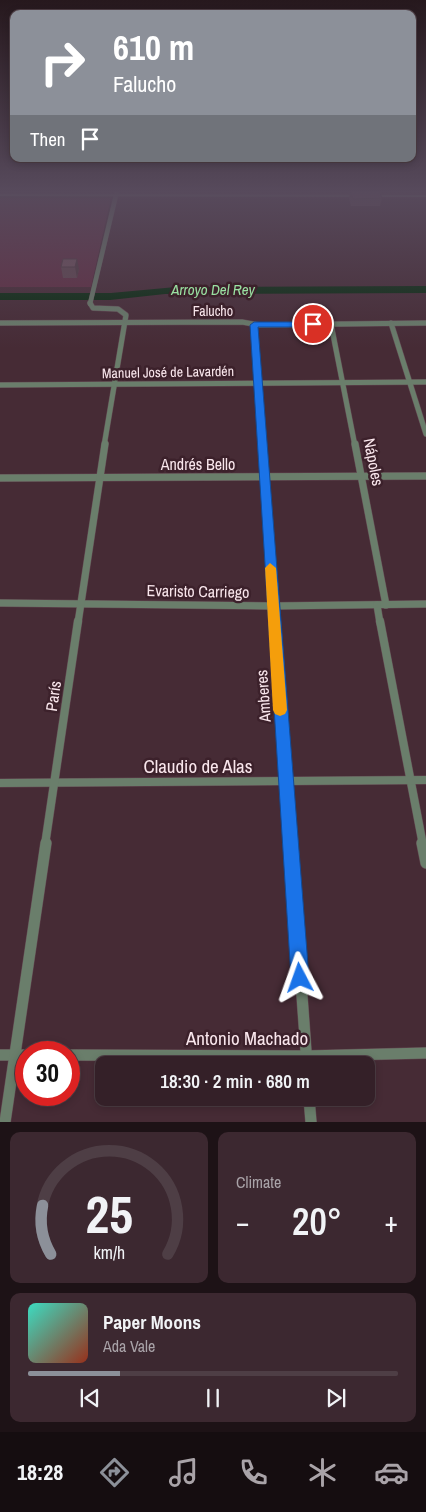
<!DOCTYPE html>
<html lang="en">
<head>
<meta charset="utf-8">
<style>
	body { margin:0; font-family:"Archivo Narrow",sans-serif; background:#3c2830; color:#f1f3f6; height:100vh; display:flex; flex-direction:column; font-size:19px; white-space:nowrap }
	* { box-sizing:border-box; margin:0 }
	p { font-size:16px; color:#a9a3a8 }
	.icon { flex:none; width:28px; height:28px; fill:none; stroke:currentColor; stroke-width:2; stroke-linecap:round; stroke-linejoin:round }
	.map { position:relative; height:1122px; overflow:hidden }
	.side { display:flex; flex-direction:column; gap:10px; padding:10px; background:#1d1216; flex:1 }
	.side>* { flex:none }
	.guide { position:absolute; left:10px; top:10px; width:406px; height:152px; border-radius:10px; box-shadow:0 2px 8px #0003,0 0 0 1px #4e3e45; background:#8c9099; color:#fff; overflow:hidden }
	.speed { position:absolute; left:15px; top:1041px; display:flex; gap:10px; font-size:25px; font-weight:700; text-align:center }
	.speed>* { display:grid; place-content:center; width:65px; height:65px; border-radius:50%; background:#342028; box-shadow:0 2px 8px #0003,0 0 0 1px #4e3e45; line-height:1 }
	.speed .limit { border:8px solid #d22; background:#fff; color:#111 }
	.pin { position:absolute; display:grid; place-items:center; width:42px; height:42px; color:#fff; margin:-21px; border:2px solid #fff; border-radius:50%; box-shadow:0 1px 5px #0007 }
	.me { position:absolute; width:55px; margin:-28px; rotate:356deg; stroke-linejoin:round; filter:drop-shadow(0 0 4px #0008) }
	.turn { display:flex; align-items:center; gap:18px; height:105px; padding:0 20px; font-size:22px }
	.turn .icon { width:65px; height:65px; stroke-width:2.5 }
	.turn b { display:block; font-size:35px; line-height:42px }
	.then { display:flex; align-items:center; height:48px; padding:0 20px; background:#0003; gap:10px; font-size:19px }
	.big { font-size:38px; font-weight:600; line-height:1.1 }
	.side .card { flex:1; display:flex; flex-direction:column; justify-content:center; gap:8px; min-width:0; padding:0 18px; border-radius:10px; background:#3c2830 }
	.side .dial { align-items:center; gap:0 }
	.dial svg { height:130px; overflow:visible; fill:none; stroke:#4e3e45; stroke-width:7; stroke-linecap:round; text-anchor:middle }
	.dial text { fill:#f1f3f6; stroke:none }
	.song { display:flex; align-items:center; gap:15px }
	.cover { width:60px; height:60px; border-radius:8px; background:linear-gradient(135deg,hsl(170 70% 55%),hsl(10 70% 35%)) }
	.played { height:5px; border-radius:2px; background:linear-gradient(90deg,#8c9099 25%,#4e3e45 25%) }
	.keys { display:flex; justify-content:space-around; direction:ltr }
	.heat { display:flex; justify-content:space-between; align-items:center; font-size:28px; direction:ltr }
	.side .tiles { flex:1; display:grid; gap:10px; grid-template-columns:1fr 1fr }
	.card:last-child { grid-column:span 2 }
	.trip { position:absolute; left:95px; top:1056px; width:280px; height:50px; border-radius:10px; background:#342028; box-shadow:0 2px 8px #0003,0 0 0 1px #4e3e45; font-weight:600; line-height:50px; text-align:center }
	.dock { display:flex; height:80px; justify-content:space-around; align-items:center; background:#150d10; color:#a9a3a8 }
	.dock .icon { width:35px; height:35px }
	.dock .selected { color:#8c9099 }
	.dock b { font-size:22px; color:#f1f3f6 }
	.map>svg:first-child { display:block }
	.green { fill:#612d42 }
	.water { fill:#062a0e }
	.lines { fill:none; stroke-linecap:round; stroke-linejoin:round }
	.minor-far4-casing { stroke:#634952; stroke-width:5 }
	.minor-far3-casing { stroke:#634952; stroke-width:6 }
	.minor-far2-casing { stroke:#634952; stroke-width:8 }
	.minor-far1-casing { stroke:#634952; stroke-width:9 }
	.minor-casing { stroke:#634952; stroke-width:12 }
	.secondary-casing { stroke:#634952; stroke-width:1 }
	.minor-far4 { stroke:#6a7e6b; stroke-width:4.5 }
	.minor-far3 { stroke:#6a7e6b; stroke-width:5 }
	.minor-far2 { stroke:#6a7e6b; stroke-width:7 }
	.minor-far1 { stroke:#6a7e6b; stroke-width:8 }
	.minor { stroke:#6a7e6b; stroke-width:11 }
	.secondary { fill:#87a78a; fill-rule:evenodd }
	.wall { fill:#614750 }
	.shaded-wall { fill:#4f3941 }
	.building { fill:#71525d; stroke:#4f3941 }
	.route { fill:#1a73e8; stroke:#114b97 }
	.slow { fill:#f59e0b }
	.labels { text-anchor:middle; stroke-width:5; stroke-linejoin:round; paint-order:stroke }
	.far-street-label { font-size:14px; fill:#f9e6ec; stroke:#3c212b }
	.far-water-label { font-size:15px; font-style:italic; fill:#99e0a1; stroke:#3c212b }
	.street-label { font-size:16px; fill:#f9e6ec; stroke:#3c212b }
	.near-street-label { font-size:19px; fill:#f9e6ec; stroke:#3c212b }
</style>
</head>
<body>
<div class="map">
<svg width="426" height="1122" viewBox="0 0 426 1122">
	<rect width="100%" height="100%" fill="#462b35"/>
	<path class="green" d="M0 198H111L91 287H0Z"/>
	<path class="water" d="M426 286V293L165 294 110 300H0V293H111L176 287Z"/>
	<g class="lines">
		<defs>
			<path id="minor-far4" d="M90 304 117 191"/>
			<g id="minor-far3">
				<path d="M90 303 93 308 118 309 126 315 104 446"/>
				<path d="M0 323 242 322 259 325 426 323"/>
				<path d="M391 323 426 434"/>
				<path d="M331 324 355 446"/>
				<path d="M254 325 262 446"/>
				<path d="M0 385 426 382"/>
			</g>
			<g id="minor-far2">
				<path d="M262 444 274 623"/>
				<path d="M355 444 386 605"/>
				<path d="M0 478 426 476"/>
				<path d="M0 603 273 606 426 604"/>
				<path d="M377 605 380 623"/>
				<path d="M78 623 105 444"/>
			</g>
			<g id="minor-far1">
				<path d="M274 621 291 845"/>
				<path d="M380 621 423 845"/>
				<path d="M0 783 426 780"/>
				<path d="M45 845 78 621"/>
			</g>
			<g id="minor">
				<path d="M291 843 307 1065"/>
				<path d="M422 843 426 863"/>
				<path d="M0 1055H26"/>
				<path d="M69 1055 306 1056 426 1053"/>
				<path d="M309 1098 311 1122"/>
				<path d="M5 1122 46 843"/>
			</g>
			<path id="secondary" d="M0 194 426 195V197L0 196Z"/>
		</defs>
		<use href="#minor-far4" class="minor-far4-casing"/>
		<use href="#minor-far3" class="minor-far3-casing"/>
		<use href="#minor-far2" class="minor-far2-casing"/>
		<use href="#minor-far1" class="minor-far1-casing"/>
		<use href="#minor" class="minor-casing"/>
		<use href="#secondary" class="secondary-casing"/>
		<use href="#minor-far4" class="minor-far4"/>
		<use href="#minor-far3" class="minor-far3"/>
		<use href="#minor-far2" class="minor-far2"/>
		<use href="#minor-far1" class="minor-far1"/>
		<use href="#minor" class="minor"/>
		<use href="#secondary" class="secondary"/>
	</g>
	<g class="wall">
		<path d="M304 191H318V192H305Z"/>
		<path d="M350 191 382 198 380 206H351L349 199Z"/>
		<path d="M63 259 79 269 77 278H63L61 267Z"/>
	</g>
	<path class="shaded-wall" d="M77 259 79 269 77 278 75 267Z"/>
	<g class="building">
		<path d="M350 191H379L382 198 353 199Z"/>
		<path d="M63 259H77L75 267H61Z"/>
	</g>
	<linearGradient id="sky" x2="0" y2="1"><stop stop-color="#26181d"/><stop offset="0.55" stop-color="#574a5c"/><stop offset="1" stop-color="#574a5c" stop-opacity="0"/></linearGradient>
	<rect width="426" height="348" fill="url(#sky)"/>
	<path class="route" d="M254 322H313L317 324 313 327H258L309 978 306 984 300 986 294 984 291 978 250 325Z"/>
	<path class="slow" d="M270 563 276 568 287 710 285 714 280 716 275 714 273 710 265 568Z"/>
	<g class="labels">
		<g class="far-street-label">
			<text x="213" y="316">Falucho</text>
			<text transform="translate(168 372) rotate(-1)" y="5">Manuel José de Lavardén</text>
		</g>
		<g class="far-water-label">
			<text x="213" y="295">Arroyo Del Rey</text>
		</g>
		<g class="street-label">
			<text transform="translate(374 462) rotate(79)" y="6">Nápoles</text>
			<text x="198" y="470">Andrés Bello</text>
			<text transform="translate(198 591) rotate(1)" y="6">Evaristo Carriego</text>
			<text transform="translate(53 696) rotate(-82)" y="6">París</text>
			<text transform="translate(263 696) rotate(-94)" y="6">Amberes</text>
		</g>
		<g class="near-street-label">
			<text x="198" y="773">Claudio de Alas</text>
			<text x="247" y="1045">Antonio Machado</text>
		</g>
	</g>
</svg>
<div class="speed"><div class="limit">30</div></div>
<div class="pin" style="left:313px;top:324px;background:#d93025"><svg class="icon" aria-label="arrive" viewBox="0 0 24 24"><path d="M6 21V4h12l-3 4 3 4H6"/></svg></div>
<svg class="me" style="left:300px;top:978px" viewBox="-20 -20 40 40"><path d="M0-17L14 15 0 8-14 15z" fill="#1a73e8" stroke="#fff" stroke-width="4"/></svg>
<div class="trip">18:30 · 2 min · 680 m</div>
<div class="guide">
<div class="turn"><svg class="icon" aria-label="right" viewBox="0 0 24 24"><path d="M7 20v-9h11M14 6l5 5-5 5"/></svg><div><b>610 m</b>Falucho</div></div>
<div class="then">Then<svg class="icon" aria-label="arrive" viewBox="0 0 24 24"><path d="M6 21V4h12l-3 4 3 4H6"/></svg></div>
</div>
</div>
<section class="side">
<div class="tiles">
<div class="card dial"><svg viewBox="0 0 100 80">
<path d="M14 69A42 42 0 1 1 86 69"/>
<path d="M14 69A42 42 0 0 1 9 39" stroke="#8c9099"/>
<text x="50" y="56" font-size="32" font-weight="700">25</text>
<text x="50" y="72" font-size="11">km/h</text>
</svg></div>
<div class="card"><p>Climate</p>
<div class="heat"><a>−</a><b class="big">20°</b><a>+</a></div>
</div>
<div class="card">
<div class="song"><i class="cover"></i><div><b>Paper Moons</b><p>Ada Vale</p></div></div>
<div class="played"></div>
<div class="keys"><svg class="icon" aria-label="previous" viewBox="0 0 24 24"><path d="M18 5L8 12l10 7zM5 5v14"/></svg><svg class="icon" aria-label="pause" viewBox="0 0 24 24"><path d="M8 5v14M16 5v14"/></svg><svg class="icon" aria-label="next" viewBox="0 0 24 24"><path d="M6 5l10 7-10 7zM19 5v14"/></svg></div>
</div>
</div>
</section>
<nav class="dock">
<b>18:28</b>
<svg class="icon selected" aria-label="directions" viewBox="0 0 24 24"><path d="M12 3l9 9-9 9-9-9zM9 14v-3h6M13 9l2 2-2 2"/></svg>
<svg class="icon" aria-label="music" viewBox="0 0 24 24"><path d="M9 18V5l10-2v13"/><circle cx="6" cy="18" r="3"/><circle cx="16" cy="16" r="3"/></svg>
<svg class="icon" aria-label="phone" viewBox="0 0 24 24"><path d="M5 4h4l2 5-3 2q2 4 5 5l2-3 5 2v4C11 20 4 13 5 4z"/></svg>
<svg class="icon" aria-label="climate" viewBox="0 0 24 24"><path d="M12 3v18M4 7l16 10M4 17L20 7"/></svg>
<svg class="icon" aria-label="car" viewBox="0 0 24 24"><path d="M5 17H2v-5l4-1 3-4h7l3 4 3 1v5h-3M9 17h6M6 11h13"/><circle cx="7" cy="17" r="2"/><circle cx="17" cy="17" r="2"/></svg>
</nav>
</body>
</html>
